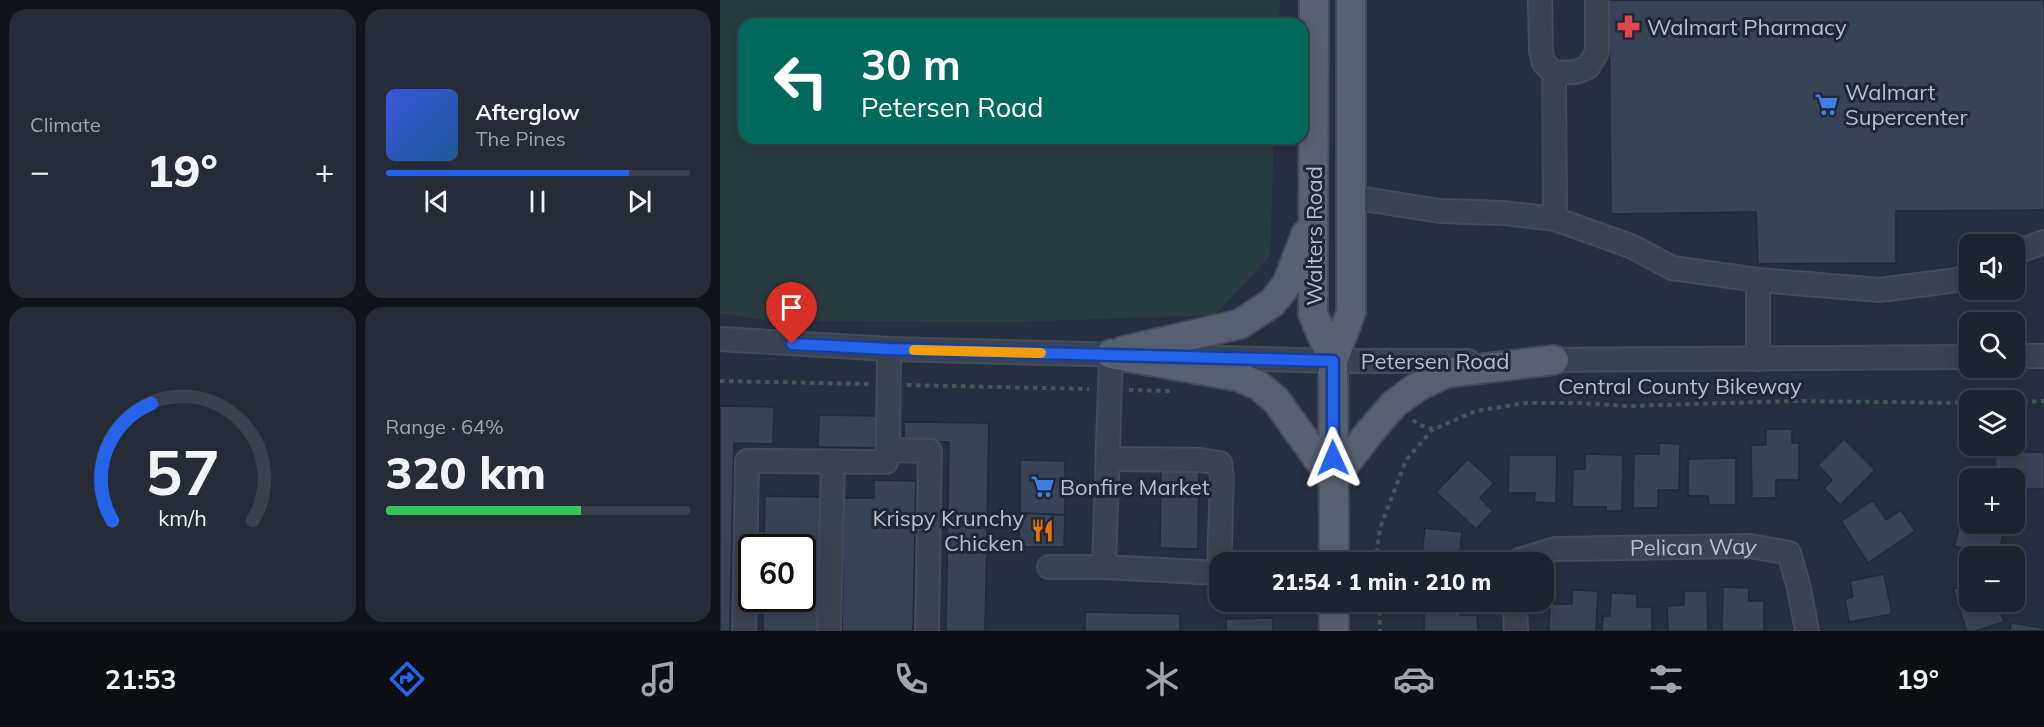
<!DOCTYPE html>
<html lang="en">
<head>
<meta charset="utf-8">
<style>
	body { margin:0; font-family:Mulish,sans-serif; background:#252c38; color:#f1f3f6; height:100vh; display:flex; flex-direction:column; font-size:22px; white-space:nowrap }
	* { box-sizing:border-box; margin:0 }
	p { font-size:20px; color:#a0a4ab }
	.icon { flex:none; width:33px; height:33px; fill:none; stroke:currentColor; stroke-width:2; stroke-linecap:round; stroke-linejoin:round }
	.map { position:relative; flex:1; overflow:hidden }
	.side { display:flex; flex-direction:column; gap:9px; padding:9px; background:#10141a; width:720px }
	.side>* { flex:none }
	.hud { position:absolute; left:18px; top:18px; width:570px; height:126px; border-radius:18px; box-shadow:0 3px 15px #0003,0 0 0 2px #3b414c; background:#00695c; color:#fff; overflow:hidden }
	.tools { position:absolute; left:1239px; top:234px; display:grid; gap:12px }
	.tools a { display:grid; place-items:center; width:66px; height:66px; border-radius:12px; background:#1d2430; box-shadow:0 3px 15px #0003,0 0 0 2px #3b414c; font-size:30px }
	.speed { position:absolute; left:18px; top:534px; display:flex; gap:12px; font-size:30px; font-weight:700; text-align:center }
	.speed>* { display:grid; place-content:center; width:78px; height:78px; border-radius:50%; background:#1d2430; box-shadow:0 3px 15px #0003,0 0 0 2px #3b414c; line-height:1 }
	.speed .limit { border:3px solid #111; border-radius:9px; background:#fff; color:#111 }
	.pin { position:absolute; display:grid; place-items:center; width:51px; height:51px; color:#fff; margin:-62px -26px; border-radius:50% 50% 50% 0; rotate:-45deg; box-shadow:0 0 6px #0007 }
	.pin .icon { rotate:45deg }
	.me { position:absolute; width:66px; margin:-33px; rotate:359deg; stroke-linejoin:round; filter:drop-shadow(0 0 4px #0008) }
	.turn { display:flex; align-items:center; gap:21px; height:126px; padding:0 24px; font-size:27px }
	.turn .icon { width:78px; height:78px; stroke-width:2.5 }
	.turn b { display:block; font-size:42px; line-height:51px }
	.big { font-size:45px; font-weight:800; line-height:1.1 }
	.side .widget { flex:1; display:flex; flex-direction:column; justify-content:center; gap:9px; min-width:0; padding:0 21px; border-radius:18px; background:#252c38 }
	.side .dial { align-items:center; gap:0 }
	.dial svg { height:156px; overflow:visible; fill:none; stroke:#3b414c; stroke-width:7; stroke-linecap:round; text-anchor:middle }
	.dial text { fill:#f1f3f6; stroke:none }
	.song { display:flex; align-items:center; gap:18px }
	.cover { width:72px; height:72px; border-radius:9px; background:linear-gradient(135deg,hsl(230 70% 55%),hsl(210 70% 35%)) }
	.played { height:6px; border-radius:3px; background:linear-gradient(90deg,#2563eb 80%,#3b414c 80%) }
	.keys { display:flex; justify-content:space-around; direction:ltr }
	.heat { display:flex; justify-content:space-between; align-items:center; font-size:33px; direction:ltr }
	.charge { height:9px; border-radius:4px; background:linear-gradient(90deg,#34c759 64%,#3b414c 0) }
	.side .tiles { flex:1; display:grid; gap:9px; grid-template-columns:repeat(2,1fr) }
	.trip { position:absolute; left:489px; top:552px; width:345px; height:60px; border-radius:18px; background:#1d2430; box-shadow:0 3px 15px #0003,0 0 0 2px #3b414c; font-weight:800; line-height:60px; text-align:center }
	.dock { display:flex; height:96px; justify-content:space-around; align-items:center; background:#0c0e13; color:#a0a4ab }
	.dock .icon { width:42px; height:42px }
	.dock .selected { color:#2563eb }
	.dock b { font-size:27px; color:#f1f3f6 }
	main { display:flex; flex:1; min-height:0 }
	.map>svg:first-child { display:block }
	.green { fill:#293d41 }
	.building { fill:#394356; stroke:#222938; stroke-width:1.5 }
	.lines { fill:none; stroke-linecap:round; stroke-linejoin:round }
	.minor-casing { stroke:#454b5a; stroke-width:26 }
	.major-casing { stroke:#454b5a; stroke-width:32 }
	.path { stroke:#425659; stroke-width:4; stroke-dasharray:4.5 4.5; stroke-linecap:butt }
	.minor { stroke:#3b4250; stroke-width:22 }
	.major { stroke:#596170; stroke-width:28 }
	.route-casing { stroke:#184099; stroke-width:15 }
	.route { stroke:#2563eb; stroke-width:10 }
	.slow { stroke:#f59e0b; stroke-width:10 }
	.labels { text-anchor:middle; stroke-width:6; stroke-linejoin:round; paint-order:stroke }
	.poi-label { font-size:22px; fill:#b8becb; stroke:#202736; text-anchor:start }
	.street-label { font-size:22px; fill:#b8becb; stroke:#202736 }
</style>
</head>
<body>
<main>
<section class="side">
<div class="tiles">
<div class="widget"><p>Climate</p>
<div class="heat"><a>−</a><b class="big">19°</b><a>+</a></div>
</div>
<div class="widget">
<div class="song"><i class="cover"></i><div><b>Afterglow</b><p>The Pines</p></div></div>
<div class="played"></div>
<div class="keys"><svg class="icon" aria-label="previous" viewBox="0 0 24 24"><path d="M18 5L8 12l10 7zM5 5v14"/></svg><svg class="icon" aria-label="pause" viewBox="0 0 24 24"><path d="M8 5v14M16 5v14"/></svg><svg class="icon" aria-label="next" viewBox="0 0 24 24"><path d="M6 5l10 7-10 7zM19 5v14"/></svg></div>
</div>
<div class="widget dial"><svg viewBox="0 0 100 80">
<path d="M14 69A42 42 0 1 1 86 69"/>
<path d="M14 69A42 42 0 0 1 34 9" stroke="#2563eb"/>
<text x="50" y="56" font-size="32" font-weight="700">57</text>
<text x="50" y="72" font-size="11">km/h</text>
</svg></div>
<div class="widget"><p>Range · 64%</p><b class="big">320 km</b><div class="charge"></div></div>
</div>
</section>
<div class="map">
<svg width="1324" height="631" viewBox="0 0 1324 631">
	<rect width="100%" height="100%" fill="#273040"/>
	<path class="green" d="M0 0H560L559 24H24V138H554L550 256 495 315 293 322 48 321 0 313Z"/>
	<g class="building">
		<path d="M889 0H1324V210L1176 211V263L1038 264 1036 212 891 214Z"/>
		<path d="M0 406 54 407 53 444 14 443 10 631H0Z"/>
		<path d="M99 415 160 416V448L98 447Z"/>
		<path d="M184 422 269 423 265 631H226L229 442 184 441Z"/>
		<path d="M1046 429H1072V443H1079V480H1056V498H1032L1031 445H1046Z"/>
		<path d="M1294 436H1299V452H1324V489H1294V478H1276L1275 446H1294Z"/>
		<path d="M1124 439 1155 470 1120 505 1104 488 1112 480 1098 465Z"/>
		<path d="M939 443 960 444 959 490H938V508H913L914 454H939Z"/>
		<path d="M865 454 903 455 902 511H886V507H852L853 469H865Z"/>
		<path d="M789 455H837L836 503 814 502 815 493H788Z"/>
		<path d="M1016 458V505H989L988 496H968V459Z"/>
		<path d="M748 459 774 483 760 498 773 511 756 529 716 492Z"/>
		<path d="M300 460 345 461V515L300 513Z"/>
		<path d="M441 463 479 464 478 549 440 548Z"/>
		<path d="M154 480 196 481 193 631H122L124 498H154Z"/>
		<path d="M45 496 102 497 100 631H43V598H82V548H44Z"/>
		<path d="M1153 500 1166 520 1181 510 1195 531 1148 563 1121 521Z"/>
		<path d="M1245 508 1250 510V524H1278L1275 533 1283 536 1277 556H1270L1234 546Z"/>
		<path d="M300 513 345 515 344 547H299Z"/>
		<path d="M705 528 742 532 740 552 750 553 749 562H701Z"/>
		<path d="M1164 574 1172 614 1129 622 1125 599 1133 597 1130 581Z"/>
		<path d="M1250 584V602H1282L1278 603 1284 622 1255 631H1247L1233 589Z"/>
		<path d="M1003 587 1029 588V601H1044V631H1002Z"/>
		<path d="M852 590 878 591 876 631H829L830 604H852Z"/>
		<path d="M964 591H987L988 631H948L947 606 964 605Z"/>
		<path d="M891 593 917 594V607H932V631H882L883 616H890Z"/>
		<path d="M704 602H740V615H757L758 631H704Z"/>
		<path d="M365 612 460 614V631H365Z"/>
		<path d="M553 618V631H506V619Z"/>
		<path d="M1291 623 1324 628V631H1290Z"/>
	</g>
	<g class="lines">
		<defs>
			<g id="minor">
				<path d="M820 0 821 51 824 63 834 73 835 219"/>
				<path d="M834 73 856 72 868 67 877 52V0"/>
				<path d="M631 197 720 211 784 213 835 219 913 247 952 268 1038 280 1160 290 1237 280 1250 274"/>
				<path d="M1294 253 1324 242"/>
				<path d="M1038 280V359"/>
				<path d="M0 339 169 349 406 355"/>
				<path d="M391 354 384 567 500 573"/>
				<path d="M1294 356H1324"/>
				<path d="M466 357 613 361H748"/>
				<path d="M817 360 1250 357"/>
				<path d="M168 450 210 451 207 631"/>
				<path d="M388 459 480 460 500 463 502 477 499 573"/>
				<path id="s1" d="M799 562V560L835 549 1030 546 1069 553 1079 588 1087 631"/>
				<path d="M329 567H384"/>
				<path d="M795 602 796 631"/>
				<path d="M24 631 27 461 166 462 168 450 169 349"/>
				<path d="M109 631 113 462"/>
			</g>
			<g id="major">
				<path d="M594 0 593 314 613 361"/>
				<path d="M403 351 520 324 552 303 567 284 586 234"/>
				<path d="M391 354 520 377 539 386 556 400 613 480"/>
				<path d="M613 480 649 433 673 405 697 387 726 373 834 360"/>
				<path d="M614 562 613 361 631 312V0"/>
				<path d="M614 602V631"/>
			</g>
		</defs>
		<use href="#minor" class="minor-casing"/>
		<use href="#major" class="major-casing"/>
		<g class="path">
			<path d="M0 381 150 384"/>
			<path d="M187 385 369 389"/>
			<path d="M409 390 450 391"/>
			<path d="M1294 402 1324 401"/>
			<path d="M693 420 699 425 714 429 756 411 806 403H858L908 406 1074 401 1250 403"/>
			<path d="M658 562 657 550 660 528 686 460 713 429"/>
			<path d="M659 602 660 631"/>
		</g>
		<use href="#minor" class="minor"/>
		<use href="#major" class="major"/>
	</g>
	<g class="lines">
		<defs>
			<path id="route" d="M72 344 169 349 613 361V458"/>
		</defs>
		<use href="#route" class="route-casing"/>
		<use href="#route" class="route"/>
		<path class="slow" d="M194 350 321 353"/>
	</g>
	<defs>
		<symbol id="pharmacy-bare" viewBox="-9 -9 18 18"><path d="M-2-6h4v4h4v4h-4v4h-4v-4h-4v-4h4Z" fill="#e0444e" stroke="#202736" stroke-width="2.5" paint-order="stroke"/></symbol>
		<symbol id="supermarket-bare" viewBox="-9 -9 18 18"><path d="M-6-5.5h2.5l.6 2H6L4.5 2H-2.5L-4.4-4H-6ZM-1.5 3.2a1.3 1.3 0 1 0 .1 0ZM3 3.2a1.3 1.3 0 1 0 .1 0Z" fill="#3f7fe0" stroke="#202736" stroke-width="2.5" paint-order="stroke"/></symbol>
		<symbol id="restaurant-bare" viewBox="-9 -9 18 18"><path d="M-5-6h1v4h1v-4h1v4h1v-4h1v5L-1.5 .5V6h-2V.5L-5-1ZM5-6V6H3V1.5H1.5Q1.5-4 5-6Z" fill="#e8710a" stroke="#202736" stroke-width="2.5" paint-order="stroke"/></symbol>
	</defs>
	<g fill-rule="evenodd">
		<use href="#pharmacy-bare" x="892" y="10" width="33" height="33"/>
		<use href="#supermarket-bare" x="1090" y="88" width="33" height="33"/>
		<use href="#supermarket-bare" x="306" y="470" width="33" height="33"/>
		<use href="#restaurant-bare" x="306" y="514" width="33" height="33"/>
	</g>
	<g class="labels">
		<g class="poi-label">
			<text x="927" y="35">Walmart Pharmacy</text>
			<text x="1125" y="100">Walmart<tspan x="1125" dy="25">Supercenter</tspan></text>
			<text x="340" y="495">Bonfire Market</text>
			<text x="304" y="526" text-anchor="end">Krispy Krunchy<tspan x="304" dy="25">Chicken</tspan></text>
		</g>
		<g class="street-label">
			<text transform="translate(594 236) rotate(-90)" y="8">Walters Road</text>
			<text x="715" y="369">Petersen Road</text>
			<text x="960" y="394">Central County Bikeway</text>
			<text dy="8" stroke="none"><textPath href="#s1" startOffset="178">Pelican Way</textPath></text>
		</g>
	</g>
</svg>
<div class="tools">
<a><svg class="icon" aria-label="sound" viewBox="0 0 24 24"><path d="M4 9h4l5-4v14l-5-4H4zM17 9q2 3 0 6"/></svg></a>
<a><svg class="icon" aria-label="search" viewBox="0 0 24 24"><circle cx="10" cy="10" r="6"/><path d="M15 15l6 6"/></svg></a>
<a><svg class="icon" aria-label="layers" viewBox="0 0 24 24"><path d="M12 4l9 5-9 5-9-5zM3 14l9 5 9-5"/></svg></a>
<a>+</a>
<a>−</a>
</div>
<div class="speed"><div class="limit">60</div></div>
<div class="pin" style="left:72px;top:344px;background:#d93025"><svg class="icon" aria-label="arrive" viewBox="0 0 24 24"><path d="M6 21V4h12l-3 4 3 4H6"/></svg></div>
<svg class="me" style="left:613px;top:458px" viewBox="-20 -20 40 40"><path d="M0-17L14 15 0 8-14 15z" fill="#2563eb" stroke="#fff" stroke-width="4"/></svg>
<div class="trip">21:54 · 1 min · 210 m</div>
<div class="hud">
<div class="turn"><svg class="icon" aria-label="left" viewBox="0 0 24 24"><path d="M17 20v-9H6M10 6l-5 5 5 5"/></svg><div><b>30 m</b>Petersen Road</div></div>
</div>
</div>
</main>
<nav class="dock">
<b>21:53</b>
<svg class="icon selected" aria-label="directions" viewBox="0 0 24 24"><path d="M12 3l9 9-9 9-9-9zM9 14v-3h6M13 9l2 2-2 2"/></svg>
<svg class="icon" aria-label="music" viewBox="0 0 24 24"><path d="M9 18V5l10-2v13"/><circle cx="6" cy="18" r="3"/><circle cx="16" cy="16" r="3"/></svg>
<svg class="icon" aria-label="phone" viewBox="0 0 24 24"><path d="M5 4h4l2 5-3 2q2 4 5 5l2-3 5 2v4C11 20 4 13 5 4z"/></svg>
<svg class="icon" aria-label="climate" viewBox="0 0 24 24"><path d="M12 3v18M4 7l16 10M4 17L20 7"/></svg>
<svg class="icon" aria-label="car" viewBox="0 0 24 24"><path d="M5 17H2v-5l4-1 3-4h7l3 4 3 1v5h-3M9 17h6M6 11h13"/><circle cx="7" cy="17" r="2"/><circle cx="17" cy="17" r="2"/></svg>
<svg class="icon" aria-label="filters" viewBox="0 0 24 24"><path d="M4 7h16M4 17h16"/><circle cx="9" cy="7" r="2"/><circle cx="15" cy="17" r="2"/></svg>
<b>19°</b>
</nav>
</body>
</html>
